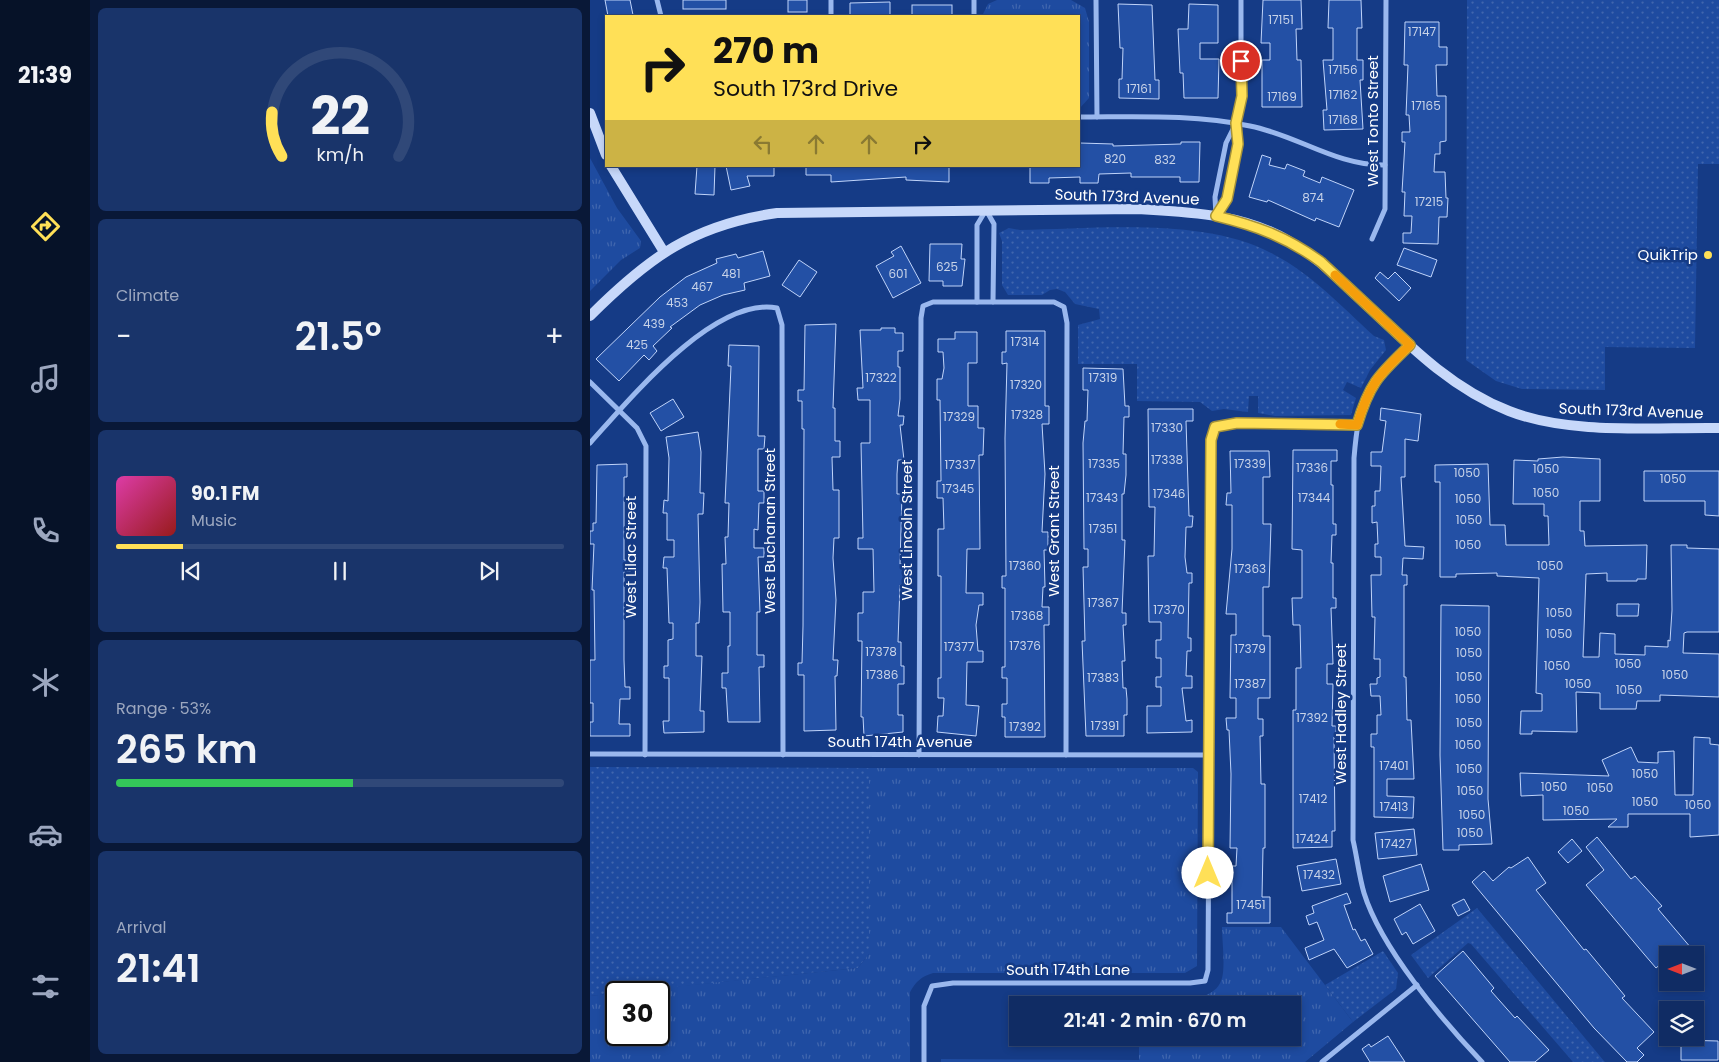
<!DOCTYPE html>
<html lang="en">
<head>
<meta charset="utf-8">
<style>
	body { margin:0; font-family:Poppins,sans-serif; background:#19346a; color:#f1f3f6; height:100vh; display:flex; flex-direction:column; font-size:19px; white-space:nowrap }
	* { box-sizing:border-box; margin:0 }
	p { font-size:16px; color:#9ca7bf }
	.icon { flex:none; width:28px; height:28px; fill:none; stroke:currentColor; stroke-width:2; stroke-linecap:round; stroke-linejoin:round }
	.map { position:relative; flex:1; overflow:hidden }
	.details { display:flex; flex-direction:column; gap:8px; padding:8px; background:#091837; width:500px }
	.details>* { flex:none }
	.top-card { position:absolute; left:15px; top:15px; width:475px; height:152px; border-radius:0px; box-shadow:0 2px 8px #0003,0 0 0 1px #304878; background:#ffe057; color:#111; overflow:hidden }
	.needle { width:32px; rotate:270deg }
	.fabs { position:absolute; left:1069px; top:946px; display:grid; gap:10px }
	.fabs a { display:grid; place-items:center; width:45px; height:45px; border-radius:0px; background:#102c64; box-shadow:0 2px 8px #0003,0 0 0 1px #304878; font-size:25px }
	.speed { position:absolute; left:15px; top:981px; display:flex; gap:10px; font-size:25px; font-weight:700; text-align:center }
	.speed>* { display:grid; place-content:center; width:65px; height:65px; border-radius:50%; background:#102c64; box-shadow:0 2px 8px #0003,0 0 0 1px #304878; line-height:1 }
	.speed .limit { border:2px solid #111; border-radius:8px; background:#fff; color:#111 }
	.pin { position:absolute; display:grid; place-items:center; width:42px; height:42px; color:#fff; margin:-21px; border:2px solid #fff; border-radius:50%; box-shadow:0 1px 5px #0007 }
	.me { position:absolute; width:55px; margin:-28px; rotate:0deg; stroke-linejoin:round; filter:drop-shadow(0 0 4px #0008) }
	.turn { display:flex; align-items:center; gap:18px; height:105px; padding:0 25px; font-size:22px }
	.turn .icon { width:65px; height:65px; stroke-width:2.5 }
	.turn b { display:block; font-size:35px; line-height:42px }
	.lanes { display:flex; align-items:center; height:48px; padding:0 25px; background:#0003; justify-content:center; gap:25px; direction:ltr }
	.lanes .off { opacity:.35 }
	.big { font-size:38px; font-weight:600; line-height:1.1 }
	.details .widget { flex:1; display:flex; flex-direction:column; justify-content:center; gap:8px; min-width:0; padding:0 18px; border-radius:8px; background:#19346a }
	.details .dial { align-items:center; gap:0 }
	.dial svg { height:130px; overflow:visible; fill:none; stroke:#304878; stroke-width:7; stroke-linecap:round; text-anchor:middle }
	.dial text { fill:#f1f3f6; stroke:none }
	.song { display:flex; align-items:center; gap:15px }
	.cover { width:60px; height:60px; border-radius:8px; background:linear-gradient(135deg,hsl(320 70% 55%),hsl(0 70% 35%)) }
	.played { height:5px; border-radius:2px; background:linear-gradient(90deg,#ffe057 15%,#304878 15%) }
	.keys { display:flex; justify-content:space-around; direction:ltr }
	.heat { display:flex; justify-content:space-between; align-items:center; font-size:28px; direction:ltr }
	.charge { height:8px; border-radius:4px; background:linear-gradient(90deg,#34c759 53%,#304878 0) }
	.trip { position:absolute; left:419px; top:996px; width:292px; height:50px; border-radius:0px; background:#102c64; box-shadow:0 2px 8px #0003,0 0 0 1px #304878; font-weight:600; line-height:50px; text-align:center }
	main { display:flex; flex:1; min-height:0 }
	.tab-bar { display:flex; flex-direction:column; width:90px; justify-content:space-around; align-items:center; background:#061228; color:#9ca7bf }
	.tab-bar .icon { width:35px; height:35px }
	.tab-bar .selected { color:#ffe057 }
	.tab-bar b { font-size:22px; color:#f1f3f6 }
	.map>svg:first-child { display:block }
	.grass { fill:url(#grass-dots) }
	.park { fill:url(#park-tufts) }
	.building { fill:#2350a5; stroke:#c0d4fa }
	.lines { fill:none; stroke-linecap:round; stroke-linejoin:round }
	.street { stroke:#9ab8ee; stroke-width:5 }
	.secondary { stroke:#c7d8fa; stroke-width:10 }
	.route-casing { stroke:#a69239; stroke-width:12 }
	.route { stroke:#ffe057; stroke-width:9 }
	.slow { stroke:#f59e0b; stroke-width:9 }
	.poi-dot { fill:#ffe057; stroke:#153b86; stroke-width:2 }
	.labels { text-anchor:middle; stroke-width:5; stroke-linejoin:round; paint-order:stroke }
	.number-label { font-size:12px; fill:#c8d3e8 }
	.street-label { font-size:15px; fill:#fff; stroke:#153b86 }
	.poi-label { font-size:15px; fill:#fff; stroke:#153b86; text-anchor:end }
</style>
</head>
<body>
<main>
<nav class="tab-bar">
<b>21:39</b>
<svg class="icon selected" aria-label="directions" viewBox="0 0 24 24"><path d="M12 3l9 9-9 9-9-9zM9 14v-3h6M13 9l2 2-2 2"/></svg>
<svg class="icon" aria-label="music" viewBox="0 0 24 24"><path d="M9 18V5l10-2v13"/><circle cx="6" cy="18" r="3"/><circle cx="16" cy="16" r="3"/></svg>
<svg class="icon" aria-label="phone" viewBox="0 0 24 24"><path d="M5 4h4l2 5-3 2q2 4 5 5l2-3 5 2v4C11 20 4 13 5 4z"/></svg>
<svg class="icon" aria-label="climate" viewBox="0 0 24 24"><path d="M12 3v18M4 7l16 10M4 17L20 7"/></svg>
<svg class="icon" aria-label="car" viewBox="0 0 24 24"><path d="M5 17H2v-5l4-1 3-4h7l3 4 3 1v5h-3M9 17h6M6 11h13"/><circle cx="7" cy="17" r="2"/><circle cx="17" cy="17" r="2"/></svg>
<svg class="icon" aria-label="filters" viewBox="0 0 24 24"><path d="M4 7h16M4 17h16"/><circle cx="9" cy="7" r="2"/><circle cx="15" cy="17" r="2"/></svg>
</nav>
<section class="details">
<div class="widget dial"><svg viewBox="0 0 100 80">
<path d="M14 69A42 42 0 1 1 86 69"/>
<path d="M14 69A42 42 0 0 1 8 42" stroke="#ffe057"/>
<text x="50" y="56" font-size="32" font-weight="700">22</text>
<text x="50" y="72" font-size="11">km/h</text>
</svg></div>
<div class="widget"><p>Climate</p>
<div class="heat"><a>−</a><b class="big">21.5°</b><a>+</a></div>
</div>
<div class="widget">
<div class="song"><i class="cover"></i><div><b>90.1 FM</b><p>Music</p></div></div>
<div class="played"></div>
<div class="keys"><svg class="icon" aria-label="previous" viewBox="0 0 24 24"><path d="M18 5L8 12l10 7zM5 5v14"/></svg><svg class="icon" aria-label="pause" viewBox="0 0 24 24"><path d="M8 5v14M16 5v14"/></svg><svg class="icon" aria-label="next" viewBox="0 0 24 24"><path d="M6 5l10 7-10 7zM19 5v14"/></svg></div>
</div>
<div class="widget"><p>Range · 53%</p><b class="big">265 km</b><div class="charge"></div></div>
<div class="widget"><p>Arrival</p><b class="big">21:41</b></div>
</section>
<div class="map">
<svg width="1129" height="1062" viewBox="0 0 1129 1062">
	<defs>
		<pattern id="grass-dots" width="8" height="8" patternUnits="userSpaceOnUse" patternTransform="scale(1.25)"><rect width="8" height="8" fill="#1e4ba0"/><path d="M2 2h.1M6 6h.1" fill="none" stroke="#4066ae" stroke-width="1.8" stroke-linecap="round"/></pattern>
		<pattern id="park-tufts" width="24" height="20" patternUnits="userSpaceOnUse" patternTransform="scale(1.25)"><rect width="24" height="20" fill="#1e4ba0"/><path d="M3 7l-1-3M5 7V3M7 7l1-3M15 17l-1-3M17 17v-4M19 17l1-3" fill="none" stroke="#4066ae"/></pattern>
	</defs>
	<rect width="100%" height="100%" fill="#153b86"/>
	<g class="grass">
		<path d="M877 0H1129V164H1108L1105 348 1015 347V390L932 389 906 381 876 360Z"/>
		<path d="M419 228 430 230C505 229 614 217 681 253 721 273 751 306 784 336L794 340 796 350 780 370 771 388 757 382 753 390 766 398 761 415 685 416 668 413V396H659L658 412 634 409 622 411 610 402 547 401V364H488V325L510 319 509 309 485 304 475 292 467 289 460 290 452 295H418L412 285V241L409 233Z"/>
		<path d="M0 767 279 768V954L268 968 0 996Z"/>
		<path d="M887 908 1014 1061 1015 1062H983L881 944 878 943 838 978 821 955Z"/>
		<path d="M793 951 808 973 806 989 763 1022 735 985Z"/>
	</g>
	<g class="park">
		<path d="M407 0H481L495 8 499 22V98L489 109V16H392L398 4Z"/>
		<path d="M0 158 27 208 51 241 50 248 31 260 0 291Z"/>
		<path d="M279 768H603L608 772 607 966 595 973H343C331 977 326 981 320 992V1062H0V996L26 993V1035H69V992H33L268 968 279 954Z"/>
		<path d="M632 927H691L763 1022 715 1062H351V1059L549 1060V1038H702V1005H549V998C572 998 621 1007 631 981 636 970 632 940 632 927Z"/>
	</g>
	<g class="building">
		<path d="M15 0H40L43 15 18 16Z"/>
		<rect x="93" y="0" width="43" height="9"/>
		<rect x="198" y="0" width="19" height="12"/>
		<path d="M673 0H711L712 29H706L707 60H711L712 107H672V60H680V43H671Z"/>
		<path d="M739 0H771L772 28H767V60H773V80H770L773 129 734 130 733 110H737L733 60H743V28H738Z"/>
		<path d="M300 2V16H260V3Z"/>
		<path d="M528 4 562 5 565 80H569V99L529 98V79H532L533 48H530Z"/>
		<path d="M599 4 628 5V43H610V59H629L628 98H594L593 73H590L588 29H598Z"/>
		<rect x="322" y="5" width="40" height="11"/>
		<path d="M815 22H849V47H857V65H846L847 96H856V141L850 142V154H845L844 172H855L856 198H858L857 217H849L848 244 813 243V233H821L822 216H814L815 192H812L815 142H812V132H820L819 115H816L818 65H814Z"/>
		<path d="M591 142H610L609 182H590V177H541V173L509 174 508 183H490V177L459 178V183H440V166H490V143L523 144V146L591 144Z"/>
		<path d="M672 155 681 158 679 165 695 169 697 164 715 171 713 176 730 183 732 177 764 190 749 227 726 218 725 221 678 200 677 202 659 197Z"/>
		<path d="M107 166H125L124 195 105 194Z"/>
		<path d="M136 166H184V176H157L160 186 141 190Z"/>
		<path d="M216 166H359V182L316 180V177L241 182V175H216Z"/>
		<path d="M340 244H372L371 259H375L372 286H353V281H339Z"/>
		<path d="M311 246 331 283 303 298 286 266 304 256 301 252Z"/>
		<path d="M814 248 847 260 841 277 807 265Z"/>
		<path d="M173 251 180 276 154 283 155 290 133 295 110 305 80 327 82 328 63 346 67 351 59 360 54 355 29 381 6 359 70 297 96 277 127 263 126 259 146 254 148 258Z"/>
		<path d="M209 260 227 272 210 297 192 285Z"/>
		<path d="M790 272 798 279 805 272 821 288 809 301 785 278Z"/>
		<path d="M246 324 243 408H245V441H250V457H242L243 490H249V538H244L243 558 246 600 243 660H248L247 676H245L246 730 214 731V675H208V663H212L213 626 214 429H212V401H208V390H214L215 325Z"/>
		<path d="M291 328H305V333H313V351H308V367H310V399L308 416H314L313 425H310L314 460H308L307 474V494H312L310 564H313L314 585H310L308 642H311V666H314V684H308V715H313V732L274 736 273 717H271L272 641H268V613H273V592H284L283 549H268V538H273L271 443H280V400H268L267 388H273L270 330H291Z"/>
		<path d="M416 331H455V406H459V424H452L455 474 452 532H458V550H454L455 587H453L452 607H459V625H454L455 737H415V717H412V704H417V678H412V667H415V588H412V576H416L415 438 417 363 412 364V352H416Z"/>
		<path d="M365 332H387V363H378V406H388V428H394L393 455H389L390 549H377L376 593H393V605H389L386 625 388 651H393V662H377L376 705 389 706 386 736 347 732 348 716H353L354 698H348V678H351V576H348V529H354L353 498H347V481H351L350 400H347V379H352L354 368 353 352H348V339H365Z"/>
		<path d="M139 345 169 346 168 436H175L174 449H168V491H174V503H169L168 530 164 529V548H174V557H168L170 612H167V655H174V667H169L170 722H138L136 688H132V673H138V646H140V612H133L132 564H136L135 537H138L139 503H135L141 366H138Z"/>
		<path d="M493 368 533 369 535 406H539V417H534L533 454H536V475L534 494H532V540H535L532 613H536V625H533L535 661H532L533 688H536L537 699V715H534V736H496L492 641H495L493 567H498V549H494L493 443 495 421H497L498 390H493Z"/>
		<path d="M83 399 94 417 71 431 60 413Z"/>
		<path d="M791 408 831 414 828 441 815 439V477H811L815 546 834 547 833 559 813 558 812 575H817V585H814V677H816L817 720H821L824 779H797V796L824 797 823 818 784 817V747H781V734H787V715H791L790 696H781L780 684H787V678L790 677V659H784L785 617H782L781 575H791V557H785V544H788L787 522 782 523V506H785V491H790L791 466H781V452H792L796 421 790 420Z"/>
		<path d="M558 409H603V421H596L599 516H603L602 527H596L595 557 597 573H602V583H599L598 638H601V651H597L596 676H602V688H592L596 721 602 720V732L557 733V706H571V687H566V677H571V658H566V640H571V622H559L558 556H564L565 507H559Z"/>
		<path d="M108 432 111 452 110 493H114L113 514H108L110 602 109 623H106V656H112L110 711H114V732L74 733 73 721H79V678H74V666H78V640L83 639V623H79L77 568H73L74 557H84V540H77V513H73L74 500 78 501 79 458 76 437Z"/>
		<path d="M703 450H747V461H741V485H743V524H746V535H742L741 563H743V598H746V608H741L743 664H737V684H743L742 726H746V737H744L745 831H742V847L703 848V710H706V668H711L710 625H703L702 598H712V550L702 549Z"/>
		<path d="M640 451H679L680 477H673V524H681L679 587H673V636H680V698H668V719H673V736H670L671 784H675V848H673L672 897H680V923H637V913H642V878H636V866H646L647 848H640L641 774 639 730H637L636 718H646V698H640L641 635H646V614H636L642 549V505H636L637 493H641Z"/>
		<path d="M973 457 1010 459V501H990V531H994L995 546 1057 545 1056 579H1047V581H1017V573L996 574 993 657H1009L1010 633 1025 634V654L1055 655V646L1078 647V640L1080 641 1082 610 1081 545H1097V548L1129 549V632H1097L1094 633 1093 653 1129 654V697L1070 695V701H1047L1046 709H1010V693L986 692 987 732 942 731V734H930L931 711H952V694L946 693 949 578 907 576V573L866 574V577H850V482H845V465L898 464 900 525H915L916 545H959L958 516H954V504H923L924 460 948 461V459Z"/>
		<path d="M37 464V477H34V560H40V572H34V660L35 687H40V699H30L29 724H40V736H0V722H3V703H0V660H5L4 590H2L4 544H0V531H3V523H6L7 465Z"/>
		<path d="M1054 471H1129V516L1115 515V501H1054Z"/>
		<path d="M1027 604H1049L1048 616H1027Z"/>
		<path d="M851 605 899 606 898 799 902 844 869 845V850H853L850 755Z"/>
		<path d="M1104 737 1120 738V744L1129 745V835L1100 837V814H1038V827H1018L1027 819 953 820V795L931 796 930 773 1019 776 1012 760 1041 747 1048 762 1068 763V752L1084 751 1085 795H1103Z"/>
		<path d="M824 829 827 855 788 859 785 833Z"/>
		<path d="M1007 837 1041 879 1045 876 1072 906 1068 909 1107 955H1078V958L1066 968 1054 954 996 885 1014 870 996 847Z"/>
		<path d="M982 839 992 851 978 863 968 852Z"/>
		<path d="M938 857 956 883 946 890 994 950 996 949 1035 996 1032 998 1064 1032 1047 1048 1054 1055 1047 1062H1037L1004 1028 882 882 894 871 903 881 919 867 921 868Z"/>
		<path d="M746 859 751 884 712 891 707 866Z"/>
		<path d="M831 864 839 890 800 902 793 876Z"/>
		<path d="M757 893 761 903 754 905 763 930 765 929 771 941 775 939 783 954 757 968 744 949 719 960 715 948 734 940 727 922 719 925 716 916 724 913 722 906Z"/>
		<path d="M874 899 880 910 868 916 862 905Z"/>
		<path d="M830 904 845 931 823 944 816 932 812 935 804 919Z"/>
		<path d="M873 951 904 988 901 991 925 1018 927 1016 959 1050 945 1062H920L845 976Z"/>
		<path d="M798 1036 815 1062H780L772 1049 779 1044 781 1047Z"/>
		<path d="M1091 1040 1128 1041V1060H1091Z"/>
	</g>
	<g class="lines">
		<g class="street">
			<path d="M67 0 71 16"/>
			<path d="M384 0V16"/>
			<path d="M506 0 507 117"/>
			<path d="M241 16V0"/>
			<path d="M489 117C546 117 604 114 660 126 707 135 746 166 795 165"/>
			<path d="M626 216 625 197 636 143 646 123 651 96V0"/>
			<path d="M626 216C643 189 650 154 646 124"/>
			<path d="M782 239 795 209 796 0"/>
			<path d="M387 302V225L396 210 404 224 403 302"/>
			<path d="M819 346C776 387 769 398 764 458L763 840C767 857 769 876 774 893 791 948 852 1020 892 1062"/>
			<path d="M0 382 47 428 56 446 55 755"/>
			<path d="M0 443C39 400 124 296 187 308L192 325 193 755"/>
			<path d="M0 754 619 755"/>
			<path d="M329 755 331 318 333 306 343 302H464L474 307 477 323 476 755"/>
			<path d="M334 1062V1006L342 986 363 983H600L615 981 618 970 621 440 625 427 647 423 767 425"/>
			<path d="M732 1062 827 985"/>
		</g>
		<g class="secondary">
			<path d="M0 113 16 155"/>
			<path d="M21 166 74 252"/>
			<path d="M0 316C59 257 103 225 187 213L549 209C600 212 654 214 699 241 724 255 743 274 764 293 812 338 857 387 919 411 980 435 1063 427 1129 428"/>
		</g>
	</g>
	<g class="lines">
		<defs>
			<path id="route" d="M618 873 621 440 625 427 647 423 767 425C780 382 789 375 820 345L731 262C697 237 667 226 626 216L637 199 648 144 646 123 652 96 651 61"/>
		</defs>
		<use href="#route" class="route-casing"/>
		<use href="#route" class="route"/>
		<path class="slow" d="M745 275 820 345C789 375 780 382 767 425L750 424"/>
	</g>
	<circle class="poi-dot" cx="1118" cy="255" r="5"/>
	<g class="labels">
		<g class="number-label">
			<text x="691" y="24">17151</text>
			<text x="832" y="36">17147</text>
			<text x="753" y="74">17156</text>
			<text x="549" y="93">17161</text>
			<text x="753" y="99">17162</text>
			<text x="692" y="101">17169</text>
			<text x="836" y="110">17165</text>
			<text x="753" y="124">17168</text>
			<text x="525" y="163">820</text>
			<text x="575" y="164">832</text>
			<text x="723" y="202">874</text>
			<text x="839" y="206">17215</text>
			<text x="357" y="271">625</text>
			<text x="141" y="278">481</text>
			<text x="308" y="278">601</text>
			<text x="112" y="291">467</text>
			<text x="87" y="307">453</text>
			<text x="64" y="328">439</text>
			<text x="435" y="346">17314</text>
			<text x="47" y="349">425</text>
			<text x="291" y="382">17322</text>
			<text x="513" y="382">17319</text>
			<text x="436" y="389">17320</text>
			<text x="437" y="419">17328</text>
			<text x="369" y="421">17329</text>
			<text x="577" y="432">17330</text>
			<text x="577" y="464">17338</text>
			<text x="514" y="468">17335</text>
			<text x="660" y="468">17339</text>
			<text x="370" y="469">17337</text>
			<text x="722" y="472">17336</text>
			<text x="956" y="473">1050</text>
			<text x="877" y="477">1050</text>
			<text x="1083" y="483">1050</text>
			<text x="368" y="493">17345</text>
			<text x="956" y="497">1050</text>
			<text x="579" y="498">17346</text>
			<text x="512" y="502">17343</text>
			<text x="724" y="502">17344</text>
			<text x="878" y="503">1050</text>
			<text x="879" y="524">1050</text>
			<text x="513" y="533">17351</text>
			<text x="878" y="549">1050</text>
			<text x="435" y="570">17360</text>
			<text x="960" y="570">1050</text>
			<text x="660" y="573">17363</text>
			<text x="513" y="607">17367</text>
			<text x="579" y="614">17370</text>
			<text x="969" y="617">1050</text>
			<text x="437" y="620">17368</text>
			<text x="878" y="636">1050</text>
			<text x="969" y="638">1050</text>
			<text x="435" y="650">17376</text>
			<text x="369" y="651">17377</text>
			<text x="660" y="653">17379</text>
			<text x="291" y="656">17378</text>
			<text x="879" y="657">1050</text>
			<text x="1038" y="668">1050</text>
			<text x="967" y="670">1050</text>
			<text x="292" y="679">17386</text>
			<text x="1085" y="679">1050</text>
			<text x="879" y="681">1050</text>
			<text x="513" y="682">17383</text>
			<text x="660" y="688">17387</text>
			<text x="988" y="688">1050</text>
			<text x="1039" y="694">1050</text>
			<text x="878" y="703">1050</text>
			<text x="722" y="722">17392</text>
			<text x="879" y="727">1050</text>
			<text x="515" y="730">17391</text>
			<text x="435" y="731">17392</text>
			<text x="878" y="749">1050</text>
			<text x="804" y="770">17401</text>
			<text x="879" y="773">1050</text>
			<text x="1055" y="778">1050</text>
			<text x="964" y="791">1050</text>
			<text x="1010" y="792">1050</text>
			<text x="880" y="795">1050</text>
			<text x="723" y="803">17412</text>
			<text x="1055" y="806">1050</text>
			<text x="1108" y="809">1050</text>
			<text x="804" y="811">17413</text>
			<text x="986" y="815">1050</text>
			<text x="882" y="819">1050</text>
			<text x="880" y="837">1050</text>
			<text x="722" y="843">17424</text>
			<text x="806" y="848">17427</text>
			<text x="729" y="879">17432</text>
			<text x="661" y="909">17451</text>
		</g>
		<g class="street-label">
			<text transform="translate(783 121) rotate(-90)" y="5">West Tonto Street</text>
			<text transform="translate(537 197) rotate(2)" y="5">South 173rd Avenue</text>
			<text transform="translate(1041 411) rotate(2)" y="5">South 173rd Avenue</text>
			<text transform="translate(317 530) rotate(-90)" y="5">West Lincoln Street</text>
			<text transform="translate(180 531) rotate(-90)" y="5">West Buchanan Street</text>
			<text transform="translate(464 531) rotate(-90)" y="5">West Grant Street</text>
			<text transform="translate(41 557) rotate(-90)" y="5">West Lilac Street</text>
			<text transform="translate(751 714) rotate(-90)" y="5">West Hadley Street</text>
			<text x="310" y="747">South 174th Avenue</text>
			<text x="478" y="975">South 174th Lane</text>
		</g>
		<g class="poi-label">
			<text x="1108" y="260">QuikTrip</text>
		</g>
	</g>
</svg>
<div class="fabs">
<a><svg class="needle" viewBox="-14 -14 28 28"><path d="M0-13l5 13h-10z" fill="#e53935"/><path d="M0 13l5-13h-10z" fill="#9ca7bf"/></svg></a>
<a><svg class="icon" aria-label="layers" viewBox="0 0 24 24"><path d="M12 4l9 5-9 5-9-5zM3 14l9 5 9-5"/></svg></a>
</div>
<div class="speed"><div class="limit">30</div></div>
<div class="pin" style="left:651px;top:61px;background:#d93025"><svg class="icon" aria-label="arrive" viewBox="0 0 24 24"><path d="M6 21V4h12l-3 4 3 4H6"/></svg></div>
<svg class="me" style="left:618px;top:873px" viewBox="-20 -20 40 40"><circle r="19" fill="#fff"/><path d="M0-13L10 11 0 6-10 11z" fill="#ffe057"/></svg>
<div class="trip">21:41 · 2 min · 670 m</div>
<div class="top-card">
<div class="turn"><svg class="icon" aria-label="right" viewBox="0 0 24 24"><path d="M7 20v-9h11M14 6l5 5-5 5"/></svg><div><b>270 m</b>South 173rd Drive</div></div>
<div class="lanes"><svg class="icon off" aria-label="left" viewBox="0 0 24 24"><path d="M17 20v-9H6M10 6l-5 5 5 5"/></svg><svg class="icon off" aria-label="ahead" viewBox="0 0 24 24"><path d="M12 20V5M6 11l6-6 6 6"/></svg><svg class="icon off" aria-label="ahead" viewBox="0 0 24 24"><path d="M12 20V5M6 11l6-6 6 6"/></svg><svg class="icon" aria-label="right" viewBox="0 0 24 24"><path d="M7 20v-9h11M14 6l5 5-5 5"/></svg></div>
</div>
</div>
</main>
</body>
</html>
